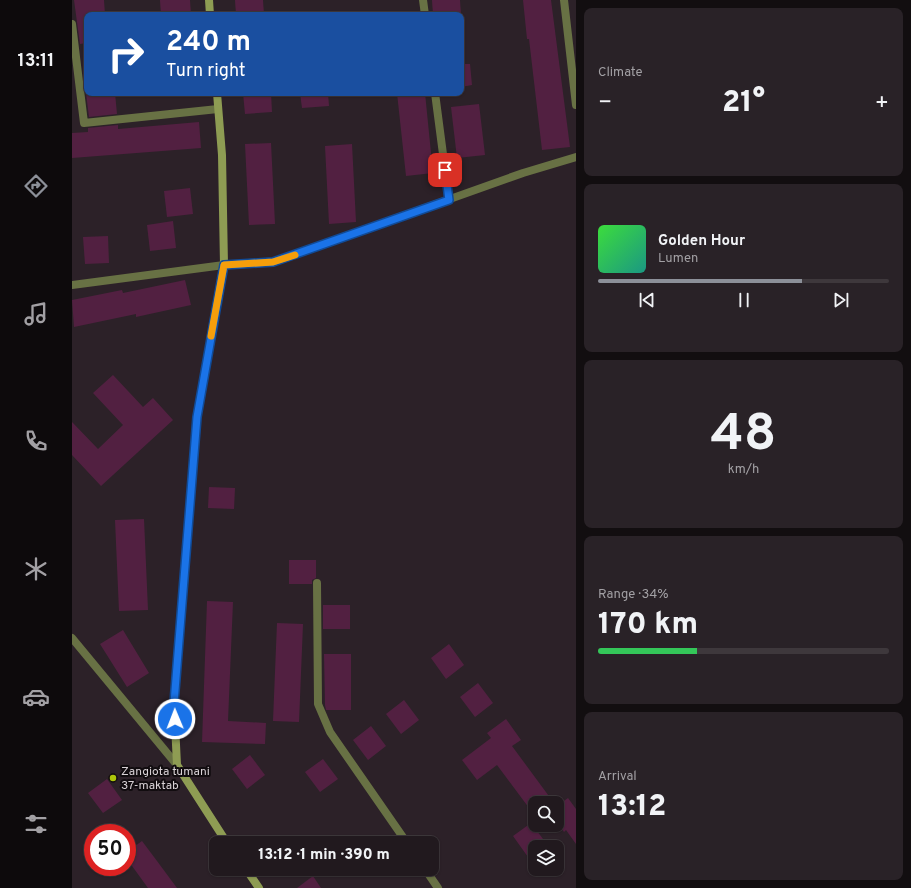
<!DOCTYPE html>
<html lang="en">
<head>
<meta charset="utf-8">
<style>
	body { margin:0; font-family:Overpass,sans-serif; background:#292227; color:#f1f3f6; height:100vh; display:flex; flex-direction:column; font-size:15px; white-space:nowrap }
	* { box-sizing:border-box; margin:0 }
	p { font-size:13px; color:#a2a0a4 }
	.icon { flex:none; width:22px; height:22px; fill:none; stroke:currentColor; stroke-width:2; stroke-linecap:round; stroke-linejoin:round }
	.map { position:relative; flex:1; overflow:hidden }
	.drawer { display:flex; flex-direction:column; gap:8px; padding:8px; background:#120e10; width:335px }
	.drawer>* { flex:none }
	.top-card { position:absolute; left:12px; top:12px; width:380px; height:84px; border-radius:8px; box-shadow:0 1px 3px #0004,0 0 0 1px #3e383c; background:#1a4fa0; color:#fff; overflow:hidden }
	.controls { position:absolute; left:456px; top:796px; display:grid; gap:8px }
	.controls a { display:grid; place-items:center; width:36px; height:36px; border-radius:8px; background:#21191e; box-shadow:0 1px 3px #0004,0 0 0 1px #3e383c; font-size:20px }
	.speed { position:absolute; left:12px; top:824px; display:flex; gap:8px; font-size:20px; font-weight:700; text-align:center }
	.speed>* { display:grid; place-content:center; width:52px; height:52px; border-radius:50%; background:#21191e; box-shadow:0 1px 3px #0004,0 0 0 1px #3e383c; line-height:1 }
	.speed .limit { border:6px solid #d22; background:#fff; color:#111 }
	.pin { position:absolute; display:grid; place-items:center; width:34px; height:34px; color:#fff; margin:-17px; border-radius:8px; box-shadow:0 2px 6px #0006 }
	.me { position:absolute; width:44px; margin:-22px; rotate:359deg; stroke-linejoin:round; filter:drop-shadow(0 0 3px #0008) }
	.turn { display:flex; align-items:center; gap:14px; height:84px; padding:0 16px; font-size:18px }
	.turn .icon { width:52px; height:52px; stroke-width:2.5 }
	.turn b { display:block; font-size:28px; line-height:34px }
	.big { font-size:30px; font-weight:800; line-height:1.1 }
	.drawer .widget { flex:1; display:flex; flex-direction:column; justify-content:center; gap:6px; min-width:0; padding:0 14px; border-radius:8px; background:#292227 }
	.drawer .dial { align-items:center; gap:0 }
	.dial b { font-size:52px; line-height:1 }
	.song { display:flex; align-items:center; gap:12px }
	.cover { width:48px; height:48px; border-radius:6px; background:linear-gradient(135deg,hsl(120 70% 55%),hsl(170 70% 35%)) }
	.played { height:4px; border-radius:2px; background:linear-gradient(90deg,#8c9099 70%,#3e383c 70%) }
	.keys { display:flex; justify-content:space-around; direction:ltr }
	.heat { display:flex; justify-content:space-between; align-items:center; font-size:22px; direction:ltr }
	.charge { height:6px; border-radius:3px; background:linear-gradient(90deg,#34c759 34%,#3e383c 0) }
	.trip { position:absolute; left:137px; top:836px; width:230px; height:40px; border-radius:8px; background:#21191e; box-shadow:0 1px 3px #0004,0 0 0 1px #3e383c; font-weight:800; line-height:40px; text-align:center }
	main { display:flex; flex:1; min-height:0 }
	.tab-bar { display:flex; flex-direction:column; width:72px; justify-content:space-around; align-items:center; background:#0d0a0c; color:#a2a0a4 }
	.tab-bar .icon { width:28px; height:28px }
	.tab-bar .on { color:#8c9099 }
	.tab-bar b { font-size:18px; color:#f1f3f6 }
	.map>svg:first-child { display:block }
	.building { fill:#522041 }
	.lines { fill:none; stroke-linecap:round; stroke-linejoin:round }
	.street { stroke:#687144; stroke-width:8 }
	.secondary { stroke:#8e9c53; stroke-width:8 }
	.route-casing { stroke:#114b97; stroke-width:10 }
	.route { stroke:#1a73e8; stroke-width:7 }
	.slow { stroke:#f59e0b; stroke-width:7 }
	.poi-dot { fill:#aec60b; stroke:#110c0f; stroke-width:1.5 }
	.labels { text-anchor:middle; stroke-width:4; stroke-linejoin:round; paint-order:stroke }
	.poi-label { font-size:12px; fill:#d9d2d6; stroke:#110c0f; text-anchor:start }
</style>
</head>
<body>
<main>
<nav class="tab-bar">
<b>13:11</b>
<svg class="icon on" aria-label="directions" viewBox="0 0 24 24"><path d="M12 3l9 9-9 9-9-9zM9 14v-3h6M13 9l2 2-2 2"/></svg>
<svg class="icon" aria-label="music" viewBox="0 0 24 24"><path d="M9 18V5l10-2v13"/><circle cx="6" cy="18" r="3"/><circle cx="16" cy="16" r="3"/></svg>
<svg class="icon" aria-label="phone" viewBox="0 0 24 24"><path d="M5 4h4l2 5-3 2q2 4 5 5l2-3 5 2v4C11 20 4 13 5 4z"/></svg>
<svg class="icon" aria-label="climate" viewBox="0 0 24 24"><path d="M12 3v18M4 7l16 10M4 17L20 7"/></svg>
<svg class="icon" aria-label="car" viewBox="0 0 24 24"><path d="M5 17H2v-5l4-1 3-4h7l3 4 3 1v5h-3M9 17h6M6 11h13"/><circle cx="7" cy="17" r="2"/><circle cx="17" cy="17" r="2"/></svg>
<svg class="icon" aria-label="filters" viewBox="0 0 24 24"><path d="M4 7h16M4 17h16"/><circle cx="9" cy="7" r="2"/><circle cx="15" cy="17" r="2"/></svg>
</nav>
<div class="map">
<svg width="504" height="888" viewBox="0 0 504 888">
	<rect width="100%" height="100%" fill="#2c2128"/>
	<g class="building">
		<path d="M2 0H32L33 15H15V43L8 44Z"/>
		<path d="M88 0H118L119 15H89Z"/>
		<path d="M163 0H191L192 15H164Z"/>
		<path d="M360 0H388L389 15H361Z"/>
		<path d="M451 0H479L498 147 470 150 457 39H455Z"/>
		<path d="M389 64H398L400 85 389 87Z"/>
		<path d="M14 93H43L45 114 17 117Z"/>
		<path d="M171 93H199L200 112 173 114Z"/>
		<path d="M228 93H256L257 106 230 108Z"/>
		<path d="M325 93H353L361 173 334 176Z"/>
		<path d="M407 104 413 155 385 158 379 107Z"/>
		<path d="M127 122 129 148 0 158V133L16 132V128L46 125V129Z"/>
		<path d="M199 143 203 224 177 225 173 144Z"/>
		<path d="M280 144 284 222 257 224 253 146Z"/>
		<path d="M118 188 121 214 95 217 92 191Z"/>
		<path d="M101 221 104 248 78 251 75 225Z"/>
		<path d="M36 236 37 263 13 264 11 237Z"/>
		<path d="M113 280 119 305 64 317V314L2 327 0 300 50 290 51 293Z"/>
		<path d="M41 375 71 407 81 398 101 420 29 486 0 455V422L26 449 51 425 21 393Z"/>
		<path d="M137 487 163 488 162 509 136 508Z"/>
		<path d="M72 519 76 610 47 611 43 520Z"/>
		<path d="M217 560H244V578L240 580V584H217Z"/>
		<path d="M135 601 161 602 156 721 194 723 193 744 130 742Z"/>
		<rect x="251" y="605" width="27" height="24"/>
		<path d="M205 623 231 624 227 722 201 721Z"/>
		<path d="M51 630 77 673 55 687 28 644Z"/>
		<path d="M377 644 392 665 374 679 359 658Z"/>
		<path d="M252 654H279V710H254L253 705Z"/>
		<path d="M406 683 421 703 403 717 388 697Z"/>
		<path d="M332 700 347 720 329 734 314 714Z"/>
		<path d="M434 719 449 740 440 746 482 803H463V816L425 765 405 780 390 760 419 738 415 733Z"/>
		<path d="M299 726 314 746 296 760 281 740Z"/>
		<path d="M178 755 193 775 175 789 160 769Z"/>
		<path d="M251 759 266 779 248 792 233 772Z"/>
		<path d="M35 779 50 800 31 813 16 793Z"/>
		<path d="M496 798 504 809V844L494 830 492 832 485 822V806Z"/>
		<path d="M459 823 474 843 469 847H463V852L456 857 441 836Z"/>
		<path d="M70 841 85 861 105 888H76L55 859V852Z"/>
		<path d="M241 876 249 888H225Z"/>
	</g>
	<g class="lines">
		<g class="street">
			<path d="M351 0 353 15"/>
			<path d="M492 0 504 105"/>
			<path d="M0 24 12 123 146 109"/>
			<path d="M363 93 377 200"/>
			<path d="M0 285 152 265 201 262 451 173 504 157"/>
			<path d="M245 583 246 704 258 732 335 843"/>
			<path d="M0 638 105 765"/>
			<path d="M353 869 366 888"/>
		</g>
		<g class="secondary">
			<path d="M137 0 138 15"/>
			<path d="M145 93 150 155 152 265 125 417 102 703 105 765 155 843"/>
			<path d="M174 869 187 888"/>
		</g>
	</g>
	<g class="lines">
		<defs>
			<path id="route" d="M103 719 102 703 125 417 152 265 201 262 377 200 373 170"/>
		</defs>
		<use href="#route" class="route-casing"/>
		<use href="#route" class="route"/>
		<path class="slow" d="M139 336 152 265 201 262 223 255"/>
	</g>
	<circle class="poi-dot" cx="41" cy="778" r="4"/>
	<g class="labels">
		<g class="poi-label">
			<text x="49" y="775">Zangiota tumani<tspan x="49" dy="14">37-maktab</tspan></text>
		</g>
	</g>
</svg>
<div class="controls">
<a><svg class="icon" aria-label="search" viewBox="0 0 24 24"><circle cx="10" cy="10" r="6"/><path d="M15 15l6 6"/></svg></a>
<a><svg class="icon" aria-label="layers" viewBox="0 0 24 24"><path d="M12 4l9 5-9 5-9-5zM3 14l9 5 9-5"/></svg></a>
</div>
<div class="speed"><div class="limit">50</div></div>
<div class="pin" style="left:373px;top:170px;background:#d93025"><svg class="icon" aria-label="arrive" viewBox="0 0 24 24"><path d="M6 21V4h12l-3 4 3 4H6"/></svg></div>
<svg class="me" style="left:103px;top:719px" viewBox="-20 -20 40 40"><circle r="17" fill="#1a73e8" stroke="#fff" stroke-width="3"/><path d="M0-11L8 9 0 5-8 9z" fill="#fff"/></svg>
<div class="trip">13:12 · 1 min · 390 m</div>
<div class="top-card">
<div class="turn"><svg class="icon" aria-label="right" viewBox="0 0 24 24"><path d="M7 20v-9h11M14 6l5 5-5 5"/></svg><div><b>240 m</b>Turn right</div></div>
</div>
</div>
<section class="drawer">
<div class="widget"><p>Climate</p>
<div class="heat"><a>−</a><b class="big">21°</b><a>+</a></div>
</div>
<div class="widget">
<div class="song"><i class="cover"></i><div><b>Golden Hour</b><p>Lumen</p></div></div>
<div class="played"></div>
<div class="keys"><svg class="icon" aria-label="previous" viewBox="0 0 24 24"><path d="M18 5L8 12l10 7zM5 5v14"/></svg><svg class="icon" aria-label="pause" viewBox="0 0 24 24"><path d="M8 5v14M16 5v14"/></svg><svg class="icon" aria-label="next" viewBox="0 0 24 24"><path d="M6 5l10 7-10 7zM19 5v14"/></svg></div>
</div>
<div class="widget dial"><b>48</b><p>km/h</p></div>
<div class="widget"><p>Range · 34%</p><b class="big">170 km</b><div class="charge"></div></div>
<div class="widget"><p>Arrival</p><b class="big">13:12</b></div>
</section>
</main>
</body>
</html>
